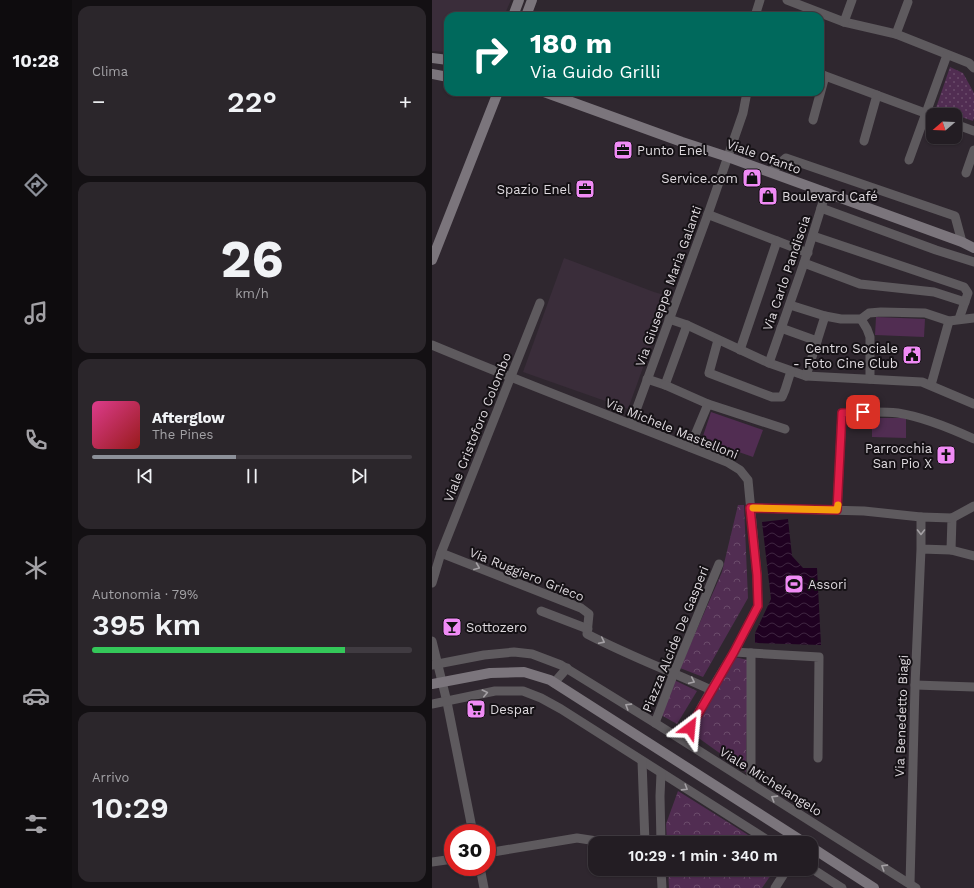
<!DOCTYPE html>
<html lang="it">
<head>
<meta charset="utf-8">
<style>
	body { margin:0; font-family:"Work Sans",sans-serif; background:#2b262b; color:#f1f3f6; height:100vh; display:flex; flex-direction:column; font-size:15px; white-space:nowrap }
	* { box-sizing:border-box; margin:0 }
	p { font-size:13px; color:#a3a2a6 }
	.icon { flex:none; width:22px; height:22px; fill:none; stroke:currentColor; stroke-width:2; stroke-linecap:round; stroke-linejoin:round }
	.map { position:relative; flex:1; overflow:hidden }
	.details { display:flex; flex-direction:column; gap:6px; padding:6px; background:#131013; width:360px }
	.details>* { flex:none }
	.guide { position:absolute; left:12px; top:12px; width:380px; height:84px; border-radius:12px; box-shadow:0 1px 3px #0004,0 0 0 1px #403b41; background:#00695c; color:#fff; overflow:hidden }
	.needle { width:26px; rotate:251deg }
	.controls { position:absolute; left:494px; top:108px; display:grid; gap:8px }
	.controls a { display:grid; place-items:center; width:36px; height:36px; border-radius:8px; background:#231d23; box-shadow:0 1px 3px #0004,0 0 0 1px #403b41; font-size:20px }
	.speed { position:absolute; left:12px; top:824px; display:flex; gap:8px; font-size:20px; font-weight:700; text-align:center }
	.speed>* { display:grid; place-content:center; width:52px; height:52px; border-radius:50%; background:#231d23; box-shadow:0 1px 3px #0004,0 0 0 1px #403b41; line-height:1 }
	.speed .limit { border:6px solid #d22; background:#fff; color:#111 }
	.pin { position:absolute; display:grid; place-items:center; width:34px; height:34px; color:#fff; margin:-17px; border-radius:8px; box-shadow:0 2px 6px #0006 }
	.me { position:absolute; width:44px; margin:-22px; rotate:29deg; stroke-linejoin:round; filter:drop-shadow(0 0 3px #0008) }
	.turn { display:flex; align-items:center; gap:14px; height:84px; padding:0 20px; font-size:18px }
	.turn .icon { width:52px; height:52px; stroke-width:2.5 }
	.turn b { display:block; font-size:28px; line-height:34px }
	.big { font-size:30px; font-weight:600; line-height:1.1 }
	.details .tile { flex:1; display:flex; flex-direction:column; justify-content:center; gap:6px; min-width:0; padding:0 14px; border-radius:12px; background:#2b262b }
	.details .dial { align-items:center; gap:0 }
	.dial b { font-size:52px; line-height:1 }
	.song { display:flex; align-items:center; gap:12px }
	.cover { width:48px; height:48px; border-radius:6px; background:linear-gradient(135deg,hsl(330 70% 55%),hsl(0 70% 35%)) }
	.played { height:4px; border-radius:2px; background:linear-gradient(90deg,#8c9099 45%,#403b41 45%) }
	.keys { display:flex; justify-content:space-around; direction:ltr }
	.heat { display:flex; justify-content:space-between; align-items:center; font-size:22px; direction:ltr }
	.charge { height:6px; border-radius:3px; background:linear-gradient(90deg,#34c759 79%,#403b41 0) }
	.trip { position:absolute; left:156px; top:836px; width:230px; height:40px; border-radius:12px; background:#231d23; box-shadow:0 1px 3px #0004,0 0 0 1px #403b41; font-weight:600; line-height:40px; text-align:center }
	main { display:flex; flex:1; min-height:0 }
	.menu { display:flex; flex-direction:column; width:72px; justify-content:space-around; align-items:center; background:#0e0c0e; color:#a3a2a6 }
	.menu .icon { width:28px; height:28px }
	.menu .active { color:#8c9099 }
	.menu b { font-size:18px; color:#f1f3f6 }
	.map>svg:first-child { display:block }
	.built { fill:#3a2d3a }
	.grass { fill:url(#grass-dots) }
	.park { fill:url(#park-crowns) }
	.pitch { fill:#512d52 }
	.water { fill:url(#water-waves) }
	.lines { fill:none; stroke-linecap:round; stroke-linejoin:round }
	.street { stroke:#5e5a5e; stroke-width:9 }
	.secondary { stroke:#7b757c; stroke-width:10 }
	.oneway { stroke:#a4a0a4 }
	.route-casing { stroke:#92132f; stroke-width:10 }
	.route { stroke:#e11d48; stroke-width:7 }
	.slow { stroke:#f59e0b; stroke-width:7 }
	.labels { text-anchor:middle; stroke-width:4; stroke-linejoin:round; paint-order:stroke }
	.poi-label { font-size:13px; fill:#ded9de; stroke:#151115; text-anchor:start }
	.street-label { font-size:13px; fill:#ded9de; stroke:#151115 }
</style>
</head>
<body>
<main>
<nav class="menu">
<b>10:28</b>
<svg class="icon active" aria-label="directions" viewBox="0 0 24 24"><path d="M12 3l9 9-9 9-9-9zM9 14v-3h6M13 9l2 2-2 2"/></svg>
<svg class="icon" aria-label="music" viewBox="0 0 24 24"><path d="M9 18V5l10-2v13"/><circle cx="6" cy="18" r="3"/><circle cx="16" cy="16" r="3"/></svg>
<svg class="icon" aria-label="phone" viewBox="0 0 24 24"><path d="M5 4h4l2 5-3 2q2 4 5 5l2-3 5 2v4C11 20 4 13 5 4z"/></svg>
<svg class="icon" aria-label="climate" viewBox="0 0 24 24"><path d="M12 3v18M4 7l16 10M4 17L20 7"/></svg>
<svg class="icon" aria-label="car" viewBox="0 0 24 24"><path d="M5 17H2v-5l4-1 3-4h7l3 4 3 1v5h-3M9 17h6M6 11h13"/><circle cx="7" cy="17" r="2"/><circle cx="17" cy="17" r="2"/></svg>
<svg class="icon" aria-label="filters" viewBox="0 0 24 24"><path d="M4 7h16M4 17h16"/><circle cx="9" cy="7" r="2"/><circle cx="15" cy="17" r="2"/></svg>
</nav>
<section class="details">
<div class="tile"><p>Clima</p>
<div class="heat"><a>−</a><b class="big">22°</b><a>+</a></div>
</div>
<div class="tile dial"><b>26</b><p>km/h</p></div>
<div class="tile">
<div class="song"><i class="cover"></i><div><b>Afterglow</b><p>The Pines</p></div></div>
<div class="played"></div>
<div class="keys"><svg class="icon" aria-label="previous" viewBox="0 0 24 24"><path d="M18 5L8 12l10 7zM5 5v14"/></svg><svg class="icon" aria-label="pause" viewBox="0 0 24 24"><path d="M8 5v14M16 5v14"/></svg><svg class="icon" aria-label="next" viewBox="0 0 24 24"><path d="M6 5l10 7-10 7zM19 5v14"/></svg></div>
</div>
<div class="tile"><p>Autonomia · 79%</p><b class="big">395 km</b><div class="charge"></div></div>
<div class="tile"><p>Arrivo</p><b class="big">10:29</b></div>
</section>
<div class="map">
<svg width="542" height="888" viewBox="0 0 542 888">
	<defs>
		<pattern id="grass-dots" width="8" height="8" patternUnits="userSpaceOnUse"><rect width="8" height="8" fill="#512d52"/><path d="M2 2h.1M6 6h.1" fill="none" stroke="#6a4b6a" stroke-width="1.8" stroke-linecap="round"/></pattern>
		<pattern id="park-crowns" width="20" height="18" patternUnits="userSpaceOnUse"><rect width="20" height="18" fill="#512d52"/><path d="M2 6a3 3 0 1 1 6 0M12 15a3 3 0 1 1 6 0" fill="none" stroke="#6a4b6a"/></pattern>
		<pattern id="water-waves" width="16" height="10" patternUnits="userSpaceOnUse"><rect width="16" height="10" fill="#1f0121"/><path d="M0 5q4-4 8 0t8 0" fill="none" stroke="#3f2541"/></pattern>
	</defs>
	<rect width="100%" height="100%" fill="#2f272f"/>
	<g class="built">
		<path d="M0 0H79L72 16H16V52L0 51Z"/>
		<path d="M132 258 222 292 236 296 235 301 196 409 91 372Z"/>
	</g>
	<path class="grass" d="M518 67 531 73 542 93V118L541 121 504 108Z"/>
	<g class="park">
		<path d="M306 505H312L316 598 271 677 248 668 290 572Z"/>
		<path d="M302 657 316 660 314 772 261 734Z"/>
		<path d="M242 680 265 691 245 724 229 715Z"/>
		<path d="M246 791 329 843H235L234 824Z"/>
		<path d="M236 869H343L330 888H237Z"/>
	</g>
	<g class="pitch">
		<path d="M444 317 493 319 492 337 443 335Z"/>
		<path d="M279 412 331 430 321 457 270 439Z"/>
		<path d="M440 418H474V438L440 437Z"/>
	</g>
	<path class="water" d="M356 519 360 556 371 568H385L389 645 323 643V633L339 599 330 522Z"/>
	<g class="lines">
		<g class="street">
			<path d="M355 0 412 22 464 34 537 63 542 68"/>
			<path d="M323 16 328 0"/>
			<path d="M412 22 420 0"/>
			<path d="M464 34 476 2"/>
			<path d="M388 74 501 116"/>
			<path d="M381 120 393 76"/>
			<path d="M523 124 542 131"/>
			<path d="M432 141 445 95"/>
			<path d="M477 160 515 55"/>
			<path d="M338 172 354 158 523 216 530 242"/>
			<path d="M534 173 542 150"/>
			<path d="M389 208 504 250 542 262"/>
			<path d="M276 214 280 216 345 241 308 350"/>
			<path d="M381 236 532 287 536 293 527 319"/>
			<path d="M345 241 376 253"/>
			<path d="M372 263 428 284 502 292 533 302"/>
			<path d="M358 305 393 316 409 319H429L437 313 449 312 493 313 517 321 542 318"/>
			<path d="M237 319 255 325 337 363 374 376 490 382 542 404"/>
			<path d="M429 319 435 329 438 337V379"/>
			<path d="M349 328 385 341"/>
			<path d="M286 340 277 373 340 397H350L353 390 359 371"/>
			<path d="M0 345C98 386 197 423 295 462L308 470 316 480 325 575 326 606 302 652 279 690 251 740"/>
			<path d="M337 363 372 263 394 192"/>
			<path d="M374 376 393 316"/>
			<path d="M215 379 233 385 255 325"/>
			<path d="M233 385 276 404"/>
			<path d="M499 385 517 321"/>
			<path d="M199 424 276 214 311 113 315 92"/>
			<path d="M258 447 276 404 353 429"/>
			<path d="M318 508 432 511 489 517"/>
			<path d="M405 510 410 413C428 412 447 411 466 413 492 417 518 428 542 439"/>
			<path d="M520 518 542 506"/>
			<path d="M519 550 542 556"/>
			<path d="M9 553 149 608 157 614 155 634C195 655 238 671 279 690"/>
			<path d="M0 583 9 553 108 303"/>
			<path d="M109 611 156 629"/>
			<path d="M0 641 15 702 41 833"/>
			<path d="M302 652 387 657 386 758"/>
			<path d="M319 653V783"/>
			<path d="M0 665 52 655 82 652 100 654 129 665 223 723 484 888"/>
			<path d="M122 683 135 668"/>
			<path d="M483 685 542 687"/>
			<path d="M0 704 63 691H91L109 698 129 709 340 843"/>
			<path d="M223 723 242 673 287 564"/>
			<path d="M210 761 213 843"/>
			<path d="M229 843 228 796 229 773"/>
			<path d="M55 853 145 838 178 843"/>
			<path d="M0 862 21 859"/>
			<path d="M48 867 52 888"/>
			<path d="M379 868 410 888"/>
			<path d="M229 869 230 888"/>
			<path d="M478 884 483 685 489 549V517L520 518 519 550 489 549"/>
			<path d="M343 888 355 869"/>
		</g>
		<g class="secondary">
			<path d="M81 16 87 0"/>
			<path d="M94 16 100 0"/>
			<path d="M0 58 16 60"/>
			<path d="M0 74 16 77"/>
			<path d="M112 92 250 142 296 157 530 242 542 248"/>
			<path d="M0 260 66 92"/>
			<path d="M0 684 58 673 92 672 118 680 373 843"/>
			<path d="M379 847 442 888"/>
		</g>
	</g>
	<defs><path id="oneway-chevron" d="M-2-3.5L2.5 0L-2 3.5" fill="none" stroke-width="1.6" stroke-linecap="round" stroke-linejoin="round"/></defs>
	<g class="oneway">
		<use href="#oneway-chevron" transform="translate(489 532) rotate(90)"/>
		<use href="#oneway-chevron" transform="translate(45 567) rotate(22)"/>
		<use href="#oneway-chevron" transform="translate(170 641) rotate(26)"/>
		<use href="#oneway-chevron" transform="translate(260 681) rotate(25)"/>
		<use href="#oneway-chevron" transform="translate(53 693) rotate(-13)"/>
		<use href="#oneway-chevron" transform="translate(196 706) rotate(-148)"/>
		<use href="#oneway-chevron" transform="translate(253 788) rotate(32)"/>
		<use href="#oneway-chevron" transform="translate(342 798) rotate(-148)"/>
		<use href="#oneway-chevron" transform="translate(452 867) rotate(-148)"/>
	</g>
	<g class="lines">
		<defs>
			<path id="route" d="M258 728 302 652 326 606 325 575 318 508 405 510 410 413 431 412"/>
		</defs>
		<use href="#route" class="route-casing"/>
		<use href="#route" class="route"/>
		<path class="slow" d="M321 508 405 510 406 505"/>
	</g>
	<defs>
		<symbol id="office-square" viewBox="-11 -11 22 22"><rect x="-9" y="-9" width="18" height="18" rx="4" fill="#f08bf5" stroke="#151115"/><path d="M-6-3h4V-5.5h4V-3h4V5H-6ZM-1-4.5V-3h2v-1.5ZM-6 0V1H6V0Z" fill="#111"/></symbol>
		<symbol id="shop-square" viewBox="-11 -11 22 22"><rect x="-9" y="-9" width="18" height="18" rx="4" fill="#f08bf5" stroke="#151115"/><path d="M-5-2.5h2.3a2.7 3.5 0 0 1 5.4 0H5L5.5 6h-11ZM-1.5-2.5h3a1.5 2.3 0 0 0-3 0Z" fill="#111"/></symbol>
		<symbol id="civic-square" viewBox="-11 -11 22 22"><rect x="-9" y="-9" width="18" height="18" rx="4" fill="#f08bf5" stroke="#151115"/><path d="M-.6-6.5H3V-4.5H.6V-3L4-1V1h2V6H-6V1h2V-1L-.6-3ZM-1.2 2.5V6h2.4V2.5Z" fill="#111"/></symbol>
		<symbol id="church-square" viewBox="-11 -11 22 22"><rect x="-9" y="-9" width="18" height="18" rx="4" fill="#f08bf5" stroke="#151115"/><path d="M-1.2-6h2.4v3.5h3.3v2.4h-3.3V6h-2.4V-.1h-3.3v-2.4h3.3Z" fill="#111"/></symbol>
		<symbol id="stadium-square" viewBox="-11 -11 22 22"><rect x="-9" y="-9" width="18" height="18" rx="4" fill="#f08bf5" stroke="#151115"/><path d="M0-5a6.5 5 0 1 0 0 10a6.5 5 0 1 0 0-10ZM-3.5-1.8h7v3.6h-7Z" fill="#111"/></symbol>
		<symbol id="bar-square" viewBox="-11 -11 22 22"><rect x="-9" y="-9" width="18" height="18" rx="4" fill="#f08bf5" stroke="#151115"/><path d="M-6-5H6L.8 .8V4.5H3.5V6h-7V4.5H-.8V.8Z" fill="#111"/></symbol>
		<symbol id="supermarket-square" viewBox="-11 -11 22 22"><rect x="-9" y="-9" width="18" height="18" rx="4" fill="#f08bf5" stroke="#151115"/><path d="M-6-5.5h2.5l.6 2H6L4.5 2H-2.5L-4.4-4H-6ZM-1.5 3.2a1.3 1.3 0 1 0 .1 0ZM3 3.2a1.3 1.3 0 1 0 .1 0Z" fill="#111"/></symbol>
	</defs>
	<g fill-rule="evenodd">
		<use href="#office-square" x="180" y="139" width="22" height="22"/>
		<use href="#shop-square" x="309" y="167" width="22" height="22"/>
		<use href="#office-square" x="142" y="178" width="22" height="22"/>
		<use href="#shop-square" x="325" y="185" width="22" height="22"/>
		<use href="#civic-square" x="469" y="344" width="22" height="22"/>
		<use href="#church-square" x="503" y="444" width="22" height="22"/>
		<use href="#stadium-square" x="351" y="573" width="22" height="22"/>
		<use href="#bar-square" x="9" y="616" width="22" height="22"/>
		<use href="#supermarket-square" x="33" y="698" width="22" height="22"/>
	</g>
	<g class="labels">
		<g class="poi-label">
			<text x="205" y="155">Punto Enel</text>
			<text x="306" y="183" text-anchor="end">Service.com</text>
			<text x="139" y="194" text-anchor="end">Spazio Enel</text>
			<text x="350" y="201">Boulevard Café</text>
			<text x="466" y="353" text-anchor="end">Centro Sociale<tspan x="466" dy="15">- Foto Cine Club</tspan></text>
			<text x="500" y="453" text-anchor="end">Parrocchia<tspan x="500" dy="15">San Pio X</tspan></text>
			<text x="376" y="589">Assori</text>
			<text x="34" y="632">Sottozero</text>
			<text x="58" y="714">Despar</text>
		</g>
		<g class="street-label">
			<text transform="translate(332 156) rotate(20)" y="5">Viale Ofanto</text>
			<text transform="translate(354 273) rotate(-71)" y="5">Via Carlo Pandiscia</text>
			<text transform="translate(236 286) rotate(-70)" y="5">Via Giuseppe Maria Galanti</text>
			<text transform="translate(45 427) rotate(-68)" y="5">Viale Cristoforo Colombo</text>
			<text transform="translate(240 428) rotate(22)" y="5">Via Michele Mastelloni</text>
			<text transform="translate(95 574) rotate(22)" y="5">Via Ruggiero Grieco</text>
			<text transform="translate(243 639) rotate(-68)" y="5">Piazza Alcide De Gasperi</text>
			<text transform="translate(469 716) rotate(-88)" y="5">Via Benedetto Biagi</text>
			<text transform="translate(339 781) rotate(32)" y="5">Viale Michelangelo</text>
		</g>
	</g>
</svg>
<div class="controls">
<a><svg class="needle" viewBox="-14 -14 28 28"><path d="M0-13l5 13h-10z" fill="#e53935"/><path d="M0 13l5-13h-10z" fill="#a3a2a6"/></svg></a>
</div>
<div class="speed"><div class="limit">30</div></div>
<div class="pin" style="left:431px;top:412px;background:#d93025"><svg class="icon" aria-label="arrive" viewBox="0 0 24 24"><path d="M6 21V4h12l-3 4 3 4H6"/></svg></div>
<svg class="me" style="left:258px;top:728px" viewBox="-20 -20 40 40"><path d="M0-17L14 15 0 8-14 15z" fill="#e11d48" stroke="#fff" stroke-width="4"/></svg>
<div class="trip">10:29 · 1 min · 340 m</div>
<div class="guide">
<div class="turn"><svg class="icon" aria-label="right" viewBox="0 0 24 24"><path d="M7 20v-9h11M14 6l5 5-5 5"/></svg><div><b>180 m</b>Via Guido Grilli</div></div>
</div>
</div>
</main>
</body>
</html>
